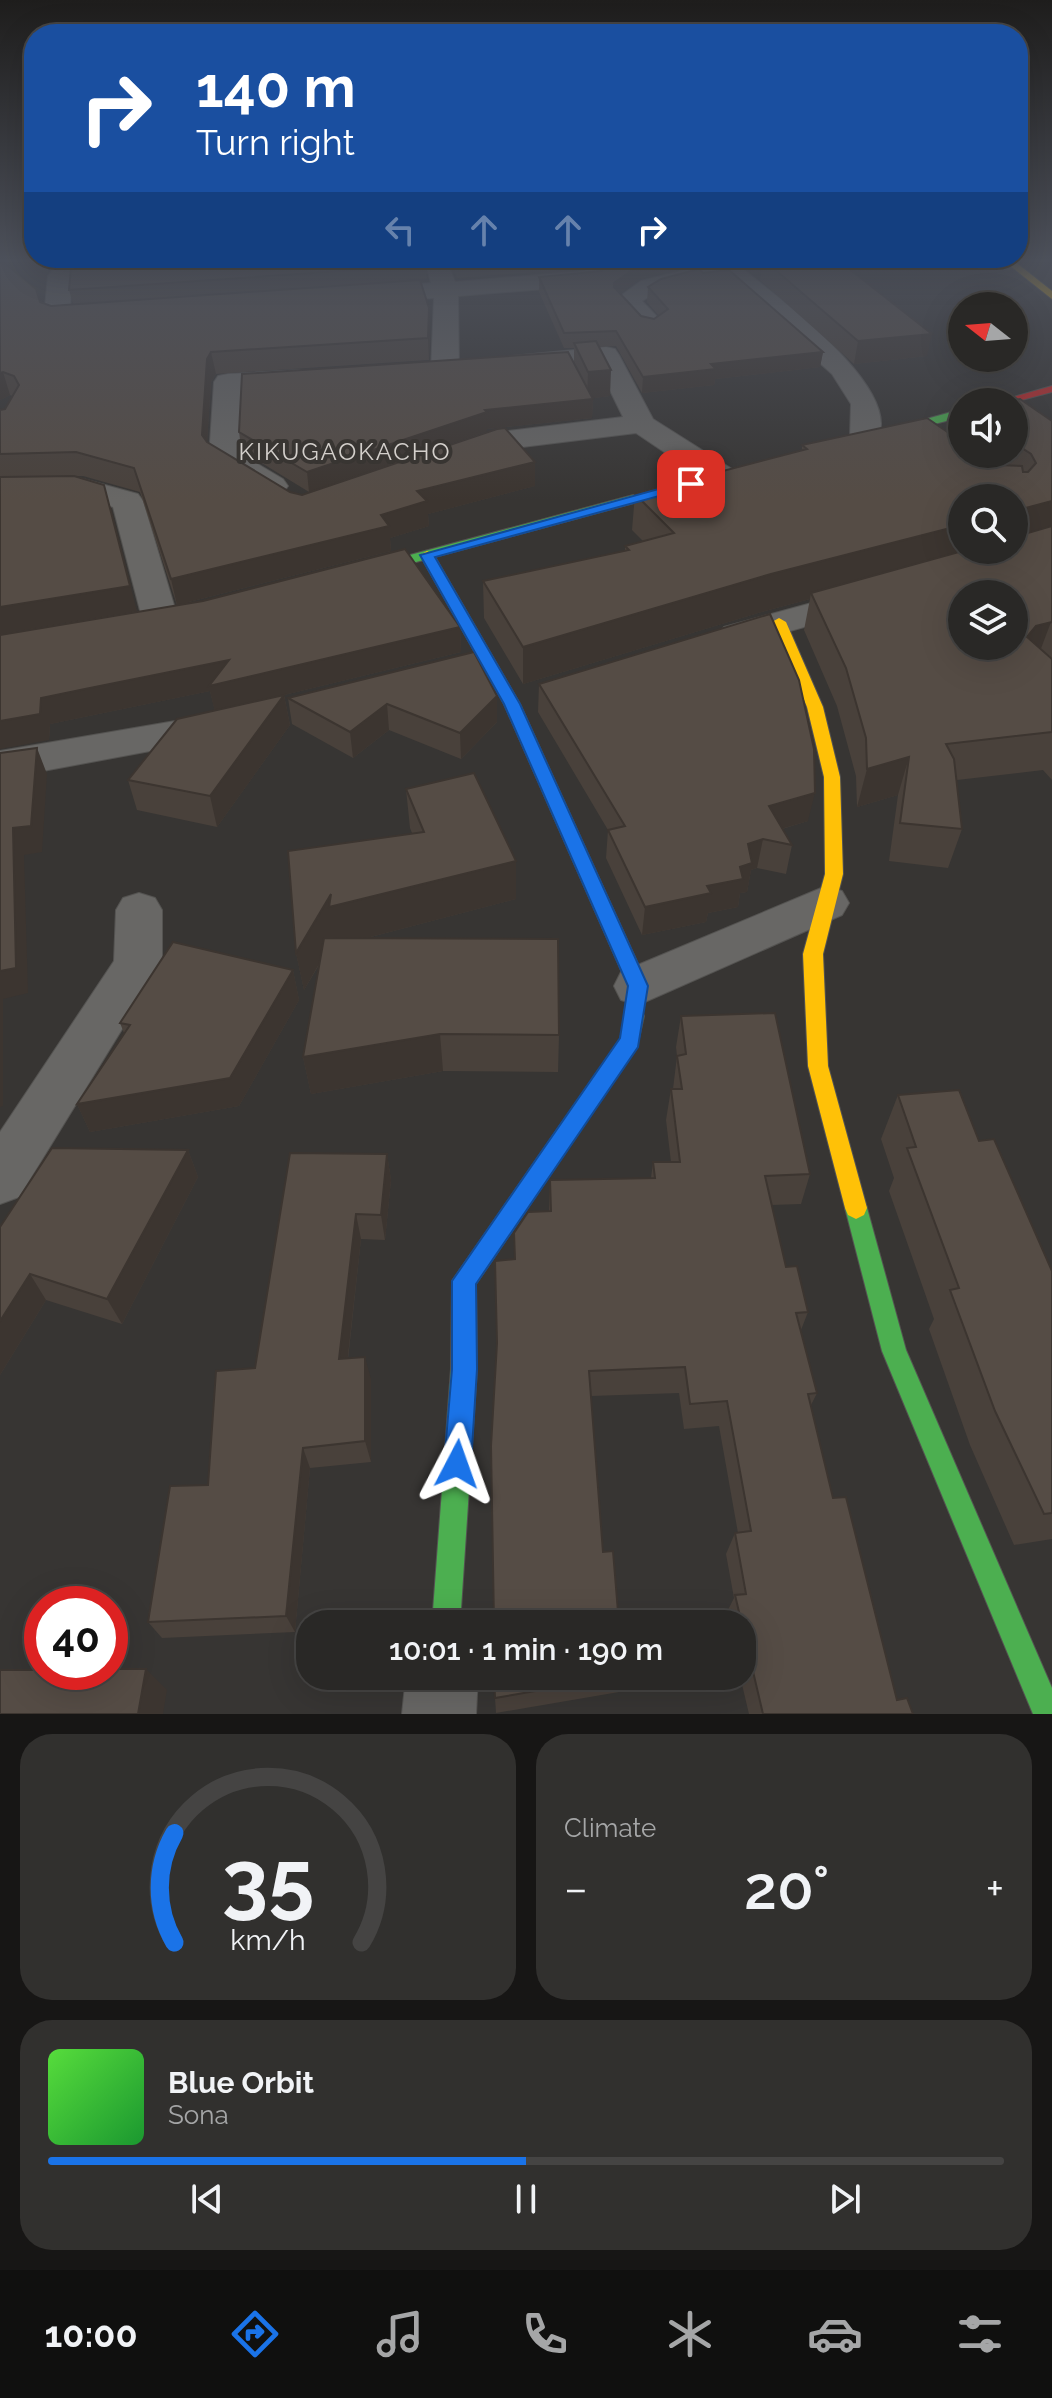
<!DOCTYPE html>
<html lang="en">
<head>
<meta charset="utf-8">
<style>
	body { margin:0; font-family:Raleway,sans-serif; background:#31302e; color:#f1f3f6; height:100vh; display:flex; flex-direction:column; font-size:30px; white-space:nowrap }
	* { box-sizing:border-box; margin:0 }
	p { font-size:26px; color:#a5a6a7 }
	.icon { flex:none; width:44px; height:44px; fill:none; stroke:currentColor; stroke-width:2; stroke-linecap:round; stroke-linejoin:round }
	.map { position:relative; height:1714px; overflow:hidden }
	.side { display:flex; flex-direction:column; gap:20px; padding:20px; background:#171615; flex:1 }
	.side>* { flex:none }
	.hud { position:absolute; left:24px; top:24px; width:1004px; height:244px; border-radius:32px; box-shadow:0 8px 32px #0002,0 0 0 2px #454443; background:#1a4fa0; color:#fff; overflow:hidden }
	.needle { width:52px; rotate:287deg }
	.fabs { position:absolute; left:948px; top:292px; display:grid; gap:16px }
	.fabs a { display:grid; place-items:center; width:80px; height:80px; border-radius:50%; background:#292826; box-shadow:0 8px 32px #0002,0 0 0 2px #454443; font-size:40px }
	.speed { position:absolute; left:24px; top:1586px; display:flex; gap:16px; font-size:40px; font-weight:700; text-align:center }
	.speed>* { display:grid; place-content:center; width:104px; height:104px; border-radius:50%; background:#292826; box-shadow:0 8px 32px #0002,0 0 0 2px #454443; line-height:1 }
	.speed .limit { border:12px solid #d22; background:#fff; color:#111 }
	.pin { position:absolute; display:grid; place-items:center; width:68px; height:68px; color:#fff; margin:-34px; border-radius:16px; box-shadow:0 4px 12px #0006 }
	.me { position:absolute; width:88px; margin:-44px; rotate:4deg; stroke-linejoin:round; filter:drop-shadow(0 0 6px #0008) }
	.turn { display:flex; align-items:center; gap:28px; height:168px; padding:0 40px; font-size:36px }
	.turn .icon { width:104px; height:104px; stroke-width:2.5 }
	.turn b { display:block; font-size:56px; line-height:68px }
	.lanes { display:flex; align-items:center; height:76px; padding:0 40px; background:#0003; justify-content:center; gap:40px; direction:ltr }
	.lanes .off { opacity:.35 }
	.big { font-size:60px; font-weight:600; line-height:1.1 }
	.side .widget { flex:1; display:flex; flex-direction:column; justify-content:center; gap:12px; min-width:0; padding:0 28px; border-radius:32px; background:#31302e }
	.side .dial { align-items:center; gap:0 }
	.dial svg { height:208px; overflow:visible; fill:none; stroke:#454443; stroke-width:7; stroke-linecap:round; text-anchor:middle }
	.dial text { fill:#f1f3f6; stroke:none }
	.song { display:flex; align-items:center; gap:24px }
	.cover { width:96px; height:96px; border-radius:12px; background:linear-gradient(135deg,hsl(110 70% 55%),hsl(130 70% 35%)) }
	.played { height:8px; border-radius:4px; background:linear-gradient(90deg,#1a73e8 50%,#454443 50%) }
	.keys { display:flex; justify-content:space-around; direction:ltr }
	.heat { display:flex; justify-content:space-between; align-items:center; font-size:44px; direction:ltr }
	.side .tiles { flex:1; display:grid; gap:20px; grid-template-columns:1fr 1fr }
	.widget:last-child { grid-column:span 2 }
	.trip { position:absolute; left:296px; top:1610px; width:460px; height:80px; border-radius:32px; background:#292826; box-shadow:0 8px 32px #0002,0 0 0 2px #454443; font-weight:600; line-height:80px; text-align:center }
	.tabs { display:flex; height:128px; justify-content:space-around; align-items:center; background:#10100f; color:#a5a6a7 }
	.tabs .icon { width:56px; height:56px }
	.tabs .current { color:#1a73e8 }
	.tabs b { font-size:36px; color:#f1f3f6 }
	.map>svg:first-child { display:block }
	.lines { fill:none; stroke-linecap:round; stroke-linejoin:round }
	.street-casing { stroke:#545351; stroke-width:2 }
	.fast-casing { stroke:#545351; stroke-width:2 }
	.slow-casing { stroke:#545351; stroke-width:2 }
	.jam-casing { stroke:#545351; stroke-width:2 }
	.street { fill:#686765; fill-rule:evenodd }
	.fast { fill:#4caf50; fill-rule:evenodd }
	.slow { fill:#ffc107; fill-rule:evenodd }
	.jam { fill:#c62828; fill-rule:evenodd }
	.wall { fill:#49413b }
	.shaded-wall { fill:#3c3530 }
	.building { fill:#554c45; stroke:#3c3530; stroke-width:2; fill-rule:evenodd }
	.route { fill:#1a73e8; stroke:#114b97; stroke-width:2 }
	.labels { text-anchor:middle; stroke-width:8; stroke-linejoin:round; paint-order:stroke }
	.far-neighbourhood-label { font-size:24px; letter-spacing:2px; fill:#d3cfcb; stroke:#383532 }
</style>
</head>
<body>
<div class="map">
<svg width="1052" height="1714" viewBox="0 0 1052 1714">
	<rect width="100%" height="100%" fill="#373533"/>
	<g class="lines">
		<defs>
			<g id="street">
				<path d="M81 261H114L110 266 72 280 70 309 104 306 117 314 104 322H48L44 317 48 276 52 271Z"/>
				<path d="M425 261H447L455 282 585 271 584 261H606L611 268 601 283 593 285 458 296 459 370 455 376H435L431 370 434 298 364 303 352 296 364 289 431 283Z"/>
				<path d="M709 261H733C768 291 912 391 875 443H855L850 437 851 404 832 374 714 268 717 272 713 277 659 291 642 301 664 324 660 329H642L615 300 641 281 705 265 713 267Z"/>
				<path d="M606 347 615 349 619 355 653 419 732 469 736 476 732 483H710L636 433 497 450 458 463 447 460 443 454 447 448 492 433 623 417 597 364 512 372 502 370 499 364 502 358 512 356Z"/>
				<path d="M299 370 309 372 313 378 309 384 242 390 239 453 283 479 288 486 283 493C261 498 222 475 209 457L214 382 218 376 228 374Z"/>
				<path d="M83 479 138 494 143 501 179 622 174 630 161 633 148 630 143 622 113 507 81 497 0 499V481Z"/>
				<path d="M863 589 875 593 881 600 875 607 737 646 724 643 719 635 724 627Z"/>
				<path d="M222 713 236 717 242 726 236 735 0 779V751Z"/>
				<path d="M826 886 842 891 849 903 842 915 638 1005 621 1000 614 986 621 972Z"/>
				<path d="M139 893 155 898 162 910V964L19 1197 0 1204V1132L114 961 116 910 123 898Z"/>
				<path d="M406 1676H478L476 1714H402Z"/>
			</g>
			<g id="fast">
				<path d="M962 409V417L875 439 869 435Z"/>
				<path d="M693 479 697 480V486L405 565H395L393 562 395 559Z"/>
				<path d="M634 1008 641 1010 644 1016 637 1047 476 1284 477 1369 460 1624H432L451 1369 452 1281 620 1039 627 1010Z"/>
				<path d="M856 1197 864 1201 867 1208 906 1350 1052 1688V1714H1033L882 1351 845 1208 848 1201Z"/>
			</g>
			<g id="slow">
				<path d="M1004 261H1014L1052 291V299Z"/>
				<path d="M427 551 434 555 520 704 648 986 641 1022 634 1024 627 1022 624 1016 628 986 504 704 420 555Z"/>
				<path d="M779 618 786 622 823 707 840 777 843 874 823 954 828 1066 867 1208 864 1215 856 1219 848 1215 845 1208 808 1066 803 954 825 874 824 777 807 707 772 622Z"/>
			</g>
			<path id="jam" d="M1052 386V392L1014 402H996Z"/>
		</defs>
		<use href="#street" class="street-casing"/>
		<use href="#fast" class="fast-casing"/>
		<use href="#slow" class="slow-casing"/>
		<use href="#jam" class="jam-casing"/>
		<use href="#street" class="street"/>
		<use href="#fast" class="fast"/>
		<use href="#slow" class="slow"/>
		<use href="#jam" class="jam"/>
	</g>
	<g class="wall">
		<path d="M0 261 40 302 51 306 73 304 69 290 426 265 427 279 420 280 430 330 429 360 216 374 211 382 207 442 290 492 302 495 535 486 428 514 429 526 390 538 391 551 177 605 140 492 83 476H75L137 611 0 634V410L5 409 12 396 10 395 0 400Z"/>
		<path d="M450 261H583L582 268 457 278Z"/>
		<path d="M608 261H684L683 267 640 278 619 293 641 316 654 319 659 316 647 302 648 287 703 273 823 352 820 367 715 379 714 385 642 393 616 346 599 347 610 396 593 398 592 418 487 429V431L309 492 242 451 239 432 574 362V348H564L539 292V277L602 271 609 262Z"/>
		<path d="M763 261H839L927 356 854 364 760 280Z"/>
		<path d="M1014 402 1052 421V780L1043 770 957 780 962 829 948 868 889 861 898 795 857 807 856 776 837 706 804 630 810 599 765 611 523 684 484 618 483 581 625 551V546L643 541 632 530 635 494 802 450V445L957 439 962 421V454H1014Z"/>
		<path d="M460 627 461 652 284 695 290 725 217 827 137 810 128 780 215 711 210 691 50 724 49 740 0 635Z"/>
		<path d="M539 684 808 821 782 829 792 845 786 874 757 868 751 870 747 892 740 893 738 907 708 913 706 922 642 935 606 858 608 830 538 712Z"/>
		<path d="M497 696V722L461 759 389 730 353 758 292 724 288 698Z"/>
		<path d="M406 789 516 861V899L363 939 559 1035 558 1072 443 1071 311 1094 303 1057 319 965 304 990 296 953 412 833 410 828Z"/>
		<path d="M293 970 299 1000 239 1106 90 1132 77 1104 124 1033 120 1023Z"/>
		<path d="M681 1016 810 1174 801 1204 771 1205 786 1267 808 1312 801 1330 817 1393 811 1405 833 1498 897 1700 913 1714H749L740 1676H742V1624H729L726 1614 734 1598 726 1554 735 1533H738L719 1426 684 1429 679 1393 591 1396 603 1552 619 1624 514 1259 549 1211 550 1180 651 1178 653 1162H671L666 1120 671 1089H673L677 1056 676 1047Z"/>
		<path d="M898 1095 979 1141 1052 1271V1539L1014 1545 970 1445 929 1329 934 1319 889 1191 894 1178 881 1139Z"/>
		<path d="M188 1150 198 1177 122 1324 46 1300 0 1375V1227Z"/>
		<path d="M387 1154 391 1180 385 1240 361 1239 348 1359 371 1379V1462L310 1468 295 1632 162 1638 148 1622 208 1485 255 1368Z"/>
		<path d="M623 1676 619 1692 496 1713 495 1698Z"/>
	</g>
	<g class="shaded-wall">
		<path d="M55 261H74L56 266Z"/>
		<path d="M653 261H684L683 267 640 278 613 298 614 283 641 264Z"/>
		<path d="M429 308 430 330 429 360 428 338Z"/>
		<path d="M932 334 927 356 854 364 858 341Z"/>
		<path d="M211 352 216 374 211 382 206 459 202 435 207 359Z"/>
		<path d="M823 352 820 367 715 379 714 385 642 393 643 377 711 364Z"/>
		<path d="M611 370 610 396 587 399 588 372Z"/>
		<path d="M3 372 10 395 0 400V373Z"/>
		<path d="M593 399 592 418 487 429V431L309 492 307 472 485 410Z"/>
		<path d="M535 462V486L428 514 429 526 390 538 391 551 177 605 171 579 381 515 417 491Z"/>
		<path d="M104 485 137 611 0 634V607Z"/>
		<path d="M1052 501V534L1014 544V511Z"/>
		<path d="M962 525V550H993L811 593 810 599 765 611 523 684V647L771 574Z"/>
		<path d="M1051 622 1037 659 1027 637 1036 626Z"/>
		<path d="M460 627 461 652 284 695 290 725 217 827 210 796 215 712 210 691 50 724 49 740 0 749V721L41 698 229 660Z"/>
		<path d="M497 696V722L461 759 460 733Z"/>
		<path d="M387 704 389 730 353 758 350 732Z"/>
		<path d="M37 748 47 774 42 852 24 855 28 993 3 999V1106L0 1107V971L13 828Z"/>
		<path d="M909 757 898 795 857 807 867 769Z"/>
		<path d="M815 793 808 821 764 834 769 806Z"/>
		<path d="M763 839 757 868 751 870 747 892 740 893 738 907 708 913 706 922 642 935 645 907 707 886 740 867 748 844Z"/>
		<path d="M516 861V899L336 946 334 938 304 990 296 953 331 894Z"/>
		<path d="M293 970 299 1000 239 1106 90 1132 77 1104Z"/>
		<path d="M440 1034 443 1071 311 1094 303 1057Z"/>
		<path d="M188 1150 198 1177 122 1324 107 1299Z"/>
		<path d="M387 1154 391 1180 385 1240 381 1215Z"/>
		<path d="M356 1214 361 1239 345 1382 339 1359Z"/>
		<path d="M30 1274 46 1300 0 1375V1321Z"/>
		<path d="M365 1357 371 1379V1462L365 1441Z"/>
		<path d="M303 1448 310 1468 295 1632 286 1616Z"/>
		<path d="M146 1669 167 1690 163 1714H138Z"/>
	</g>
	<g class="building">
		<path d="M0 261H2L36 289 40 302 51 306 420 280 429 308 428 338 211 352 207 359 202 435 207 442 290 492 302 495 497 429 505 428 535 462 417 491 427 501 381 515 389 526 171 579 134 468 76 452 0 454V410L5 409 19 385 14 376 3 372 0 373Z"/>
		<path d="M90 261H425L426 265 69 290 71 268Z"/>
		<path d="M455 261H493L456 263Z"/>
		<path d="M610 261H653L641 264 614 283V287L641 316 654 319 668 309 648 287 661 279 699 269 703 273 729 270 823 352 711 364 716 369 643 377 616 331 564 333 539 277 602 271Z"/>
		<path d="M765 261H839L932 334 858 341Z"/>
		<path d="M596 341 611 370 588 372 574 343Z"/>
		<path d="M568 352 593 399 485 410 487 412 307 472 239 432 242 374Z"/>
		<path d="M1020 399 1052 421V501L1014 511V498H962V525L771 574 523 647 483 581 629 550 625 546 674 533 635 494 807 449 802 445 927 418 962 442V454H979L995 465 1022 466 1023 472H1028L1036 463 1031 454 1014 443V402H1005Z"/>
		<path d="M74 476 104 485 130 586 0 607V477Z"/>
		<path d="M1052 526V622L1036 626 1027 637 1052 659V732L946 744 954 759 962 829 900 823 909 757 867 769 866 738 846 668 811 593 966 550H1014V537ZM962 594H1014V646H962Z"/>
		<path d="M405 549 460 627 209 686 229 660 85 689 41 698 40 714 0 721V635L203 601Z"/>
		<path d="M770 614 799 680 814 749 815 793 769 806 792 845 763 839 748 844 752 863 740 867 743 879 707 886 711 893 645 907 608 830 625 826 539 684Z"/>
		<path d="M474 652 497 696 460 733 387 704 350 732 288 698Z"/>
		<path d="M284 695 210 796 128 780 177 719Z"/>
		<path d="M37 748 31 826 13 828 16 968 0 971V753Z"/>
		<path d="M474 773 516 861 329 907 331 894 296 953 288 851 424 832 406 789Z"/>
		<path d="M324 938 558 939 559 1035 440 1034 303 1057Z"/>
		<path d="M173 942 293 970 230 1078 77 1104 130 1025 120 1023Z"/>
		<path d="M775 1013 810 1174 765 1176 786 1267 797 1266 808 1312 796 1313 817 1393 808 1394 833 1498 846 1497 897 1700 907 1698 913 1714H763L735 1595 746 1594 735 1533 751 1531 727 1401 690 1404 685 1367 589 1371 603 1552 613 1551 619 1624H494L491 1446 497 1343 495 1261 515 1259 514 1233 528 1212 551 1211 550 1180 655 1178 653 1162H680L671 1089H682L677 1056 686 1054 681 1016Z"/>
		<path d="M959 1090 979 1141 994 1139 1052 1271V1513L1044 1514 995 1411 950 1290 959 1288 907 1148 916 1147 898 1095Z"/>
		<path d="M52 1148 188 1150 107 1299 30 1274 0 1321V1227Z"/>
		<path d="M290 1153 387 1154 381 1215 356 1214 339 1359 365 1357V1441L303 1448 286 1616 148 1622 170 1486 208 1485 216 1371 255 1368Z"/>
		<path d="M110 1669H146L138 1714H0V1670H42V1672H110Z"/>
		<path d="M494 1676H622L495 1698Z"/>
	</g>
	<linearGradient id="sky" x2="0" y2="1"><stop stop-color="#1e1d1c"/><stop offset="0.52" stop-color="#4d515b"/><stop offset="1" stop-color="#4d515b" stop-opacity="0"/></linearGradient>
	<rect width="1052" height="500" fill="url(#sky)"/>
	<path class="route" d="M691 480 697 484 696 486 435 557 520 704 648 986 638 1047 476 1284 477 1369 471 1464 467 1474 457 1478 448 1474 444 1464 452 1369V1281L620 1038 628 986 504 704 420 555Z"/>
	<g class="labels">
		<g class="far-neighbourhood-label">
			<text x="345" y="460">KIKUGAOKACHO</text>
		</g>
	</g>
</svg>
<div class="fabs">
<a><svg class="needle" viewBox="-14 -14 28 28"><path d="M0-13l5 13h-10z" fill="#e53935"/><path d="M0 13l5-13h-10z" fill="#a5a6a7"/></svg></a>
<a><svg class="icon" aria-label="sound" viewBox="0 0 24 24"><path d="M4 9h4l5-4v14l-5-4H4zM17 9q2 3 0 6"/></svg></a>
<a><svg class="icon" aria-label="search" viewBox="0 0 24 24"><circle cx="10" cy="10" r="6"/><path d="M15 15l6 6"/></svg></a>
<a><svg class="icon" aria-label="layers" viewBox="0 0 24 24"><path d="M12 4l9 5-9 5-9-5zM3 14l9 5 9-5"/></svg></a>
</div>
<div class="speed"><div class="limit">40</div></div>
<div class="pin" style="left:691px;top:484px;background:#d93025"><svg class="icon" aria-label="arrive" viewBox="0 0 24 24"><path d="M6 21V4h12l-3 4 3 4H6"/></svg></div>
<svg class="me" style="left:457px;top:1464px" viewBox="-20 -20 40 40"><path d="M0-17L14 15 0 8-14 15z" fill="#1a73e8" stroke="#fff" stroke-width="4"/></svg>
<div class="trip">10:01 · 1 min · 190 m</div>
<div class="hud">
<div class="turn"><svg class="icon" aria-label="right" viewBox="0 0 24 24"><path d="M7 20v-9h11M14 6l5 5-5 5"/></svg><div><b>140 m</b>Turn right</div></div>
<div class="lanes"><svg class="icon off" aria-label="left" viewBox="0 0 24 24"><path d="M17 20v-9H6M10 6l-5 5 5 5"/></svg><svg class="icon off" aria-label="ahead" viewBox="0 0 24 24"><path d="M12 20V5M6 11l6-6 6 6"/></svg><svg class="icon off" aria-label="ahead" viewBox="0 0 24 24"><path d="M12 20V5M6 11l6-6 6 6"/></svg><svg class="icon" aria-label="right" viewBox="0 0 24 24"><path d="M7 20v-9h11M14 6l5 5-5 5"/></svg></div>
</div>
</div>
<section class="side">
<div class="tiles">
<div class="widget dial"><svg viewBox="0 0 100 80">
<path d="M14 69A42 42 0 1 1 86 69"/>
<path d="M14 69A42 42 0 0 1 14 27" stroke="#1a73e8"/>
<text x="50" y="56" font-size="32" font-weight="700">35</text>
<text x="50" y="72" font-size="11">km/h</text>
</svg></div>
<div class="widget"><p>Climate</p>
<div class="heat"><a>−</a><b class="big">20°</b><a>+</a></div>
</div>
<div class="widget">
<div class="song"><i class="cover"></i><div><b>Blue Orbit</b><p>Sona</p></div></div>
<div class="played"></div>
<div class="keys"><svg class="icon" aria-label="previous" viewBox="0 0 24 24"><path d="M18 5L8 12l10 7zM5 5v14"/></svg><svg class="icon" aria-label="pause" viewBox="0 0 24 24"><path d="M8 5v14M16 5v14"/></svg><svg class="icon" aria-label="next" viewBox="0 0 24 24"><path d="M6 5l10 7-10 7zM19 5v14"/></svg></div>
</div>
</div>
</section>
<nav class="tabs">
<b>10:00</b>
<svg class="icon current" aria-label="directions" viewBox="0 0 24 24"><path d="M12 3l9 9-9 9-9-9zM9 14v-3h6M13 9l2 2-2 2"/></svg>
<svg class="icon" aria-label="music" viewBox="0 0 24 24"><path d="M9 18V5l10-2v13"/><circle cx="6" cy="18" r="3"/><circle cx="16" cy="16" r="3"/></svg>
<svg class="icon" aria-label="phone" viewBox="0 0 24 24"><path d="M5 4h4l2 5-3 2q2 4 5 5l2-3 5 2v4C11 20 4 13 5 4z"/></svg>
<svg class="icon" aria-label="climate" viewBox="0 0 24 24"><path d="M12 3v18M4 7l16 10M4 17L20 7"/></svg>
<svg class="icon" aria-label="car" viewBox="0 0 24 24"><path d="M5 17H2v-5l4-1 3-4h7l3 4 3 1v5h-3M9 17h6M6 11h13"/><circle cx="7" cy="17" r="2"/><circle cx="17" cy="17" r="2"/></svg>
<svg class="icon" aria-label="filters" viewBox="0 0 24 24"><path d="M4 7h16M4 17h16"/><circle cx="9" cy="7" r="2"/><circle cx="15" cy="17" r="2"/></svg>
</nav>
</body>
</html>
